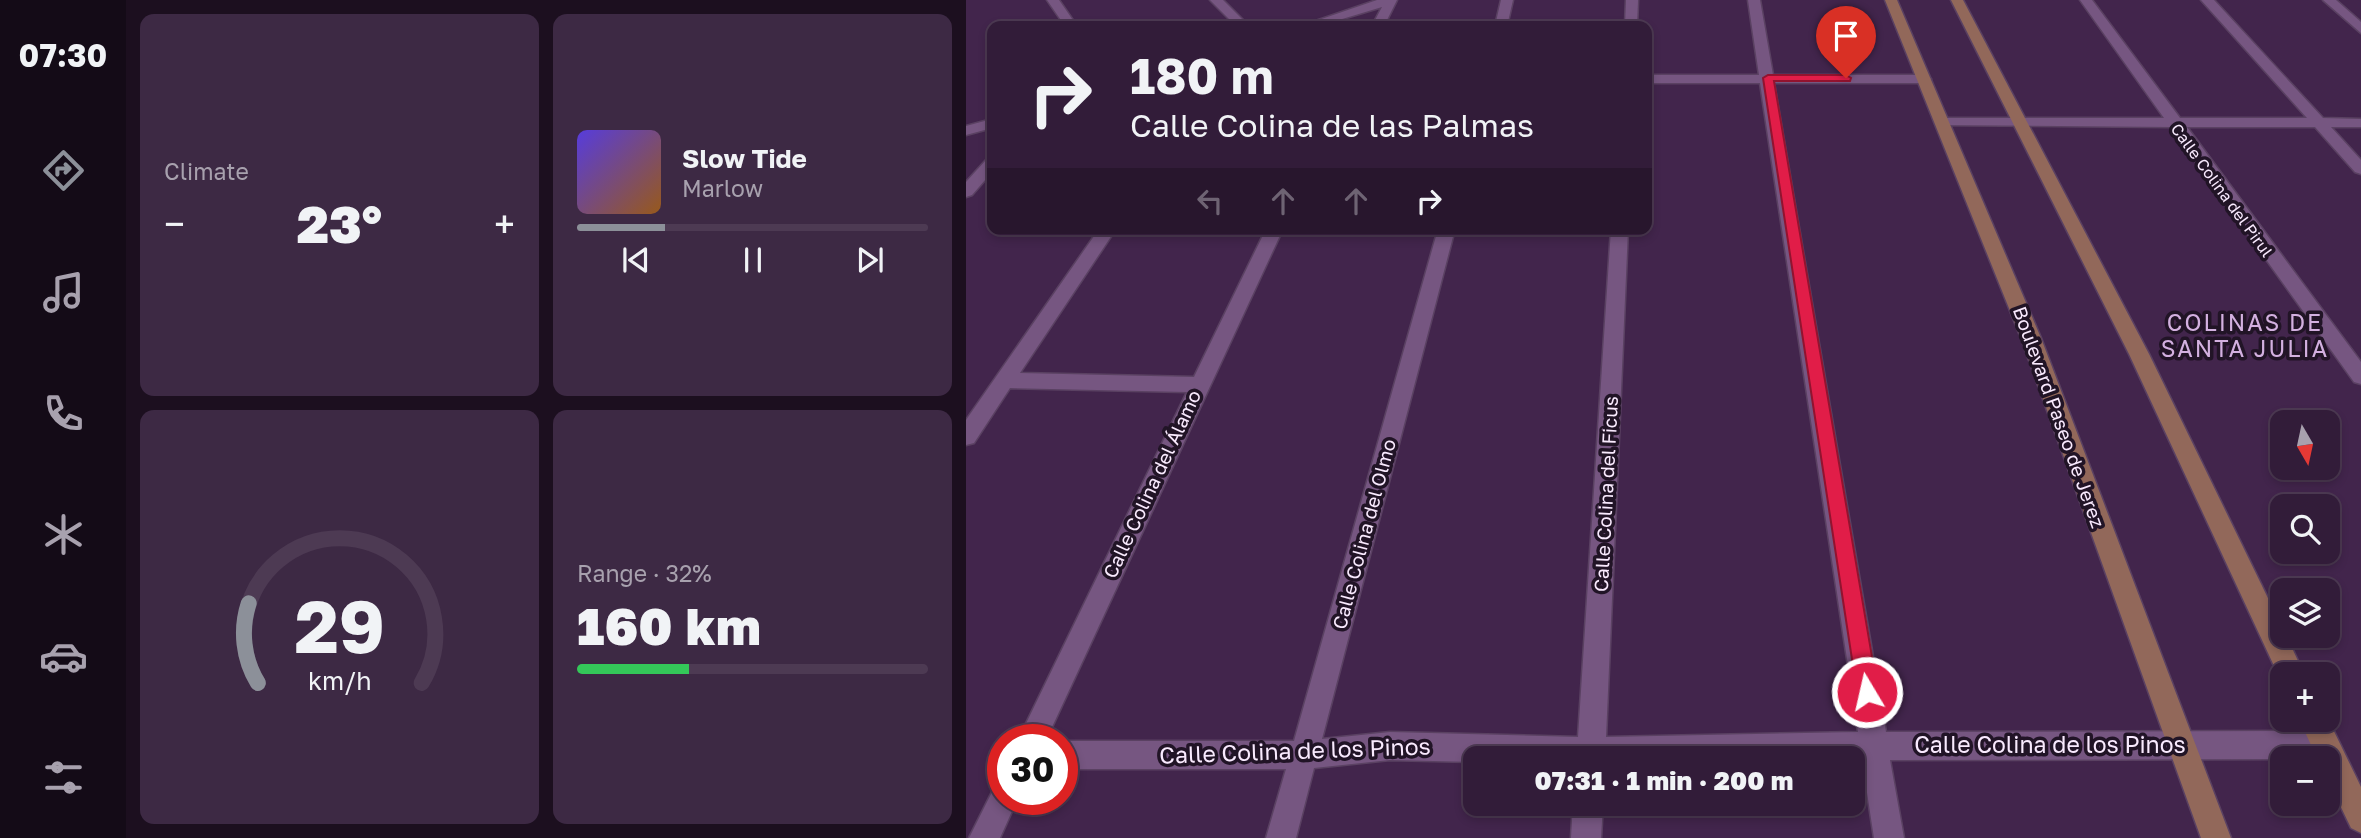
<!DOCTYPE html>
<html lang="en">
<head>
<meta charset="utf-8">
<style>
	body { margin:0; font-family:"Golos Text",sans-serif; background:#3d2944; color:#f1f3f6; height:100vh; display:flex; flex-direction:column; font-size:26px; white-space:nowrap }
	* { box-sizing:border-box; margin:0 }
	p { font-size:23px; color:#a8a1ae }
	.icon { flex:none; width:38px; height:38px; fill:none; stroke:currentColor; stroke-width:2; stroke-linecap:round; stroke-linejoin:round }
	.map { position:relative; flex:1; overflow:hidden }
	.details { display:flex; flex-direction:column; gap:14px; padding:14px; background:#1c0f1f; width:840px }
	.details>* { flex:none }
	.hud { position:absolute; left:21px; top:21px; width:665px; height:214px; border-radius:14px; box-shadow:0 4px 10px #0003,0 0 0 2px #4d3a53; background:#321c39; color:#f1f3f6; overflow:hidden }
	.needle { width:46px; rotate:171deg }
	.buttons { position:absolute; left:1304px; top:410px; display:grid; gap:14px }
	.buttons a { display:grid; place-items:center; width:70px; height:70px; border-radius:14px; background:#321c39; box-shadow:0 4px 10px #0003,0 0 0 2px #4d3a53; font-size:35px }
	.speed { position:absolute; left:21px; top:724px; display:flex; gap:14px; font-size:35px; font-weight:700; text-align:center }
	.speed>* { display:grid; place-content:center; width:91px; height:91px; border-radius:50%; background:#321c39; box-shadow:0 4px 10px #0003,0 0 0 2px #4d3a53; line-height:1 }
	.speed .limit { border:10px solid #d22; background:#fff; color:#111 }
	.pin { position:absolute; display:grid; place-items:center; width:60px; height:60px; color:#fff; margin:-72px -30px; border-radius:50% 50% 50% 0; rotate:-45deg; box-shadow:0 0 7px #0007 }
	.pin .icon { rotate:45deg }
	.me { position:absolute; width:77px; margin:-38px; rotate:351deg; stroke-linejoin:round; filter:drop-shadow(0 0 5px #0008) }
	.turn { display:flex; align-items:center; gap:24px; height:147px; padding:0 28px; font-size:32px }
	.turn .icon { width:91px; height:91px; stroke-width:2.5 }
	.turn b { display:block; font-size:49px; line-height:60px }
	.lanes { display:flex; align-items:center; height:66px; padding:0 28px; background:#0003; justify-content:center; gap:35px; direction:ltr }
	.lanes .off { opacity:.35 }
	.big { font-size:52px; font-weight:800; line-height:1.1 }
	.details .tile { flex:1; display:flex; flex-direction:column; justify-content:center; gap:10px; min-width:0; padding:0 24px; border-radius:14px; background:#3d2944 }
	.details .dial { align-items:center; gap:0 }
	.dial svg { height:182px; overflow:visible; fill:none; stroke:#4d3a53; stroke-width:7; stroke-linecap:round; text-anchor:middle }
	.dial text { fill:#f1f3f6; stroke:none }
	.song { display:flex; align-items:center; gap:21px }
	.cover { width:84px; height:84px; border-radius:10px; background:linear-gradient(135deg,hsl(250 70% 55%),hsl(30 70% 35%)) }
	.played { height:7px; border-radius:4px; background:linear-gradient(90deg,#8c9099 25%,#4d3a53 25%) }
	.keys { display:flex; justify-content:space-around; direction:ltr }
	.heat { display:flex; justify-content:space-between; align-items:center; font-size:38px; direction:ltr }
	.charge { height:10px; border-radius:5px; background:linear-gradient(90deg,#34c759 32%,#4d3a53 0) }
	.details .tiles { flex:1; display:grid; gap:14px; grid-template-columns:repeat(2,1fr) }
	.trip { position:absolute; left:497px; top:746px; width:402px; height:70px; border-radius:14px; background:#321c39; box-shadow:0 4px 10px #0003,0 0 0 2px #4d3a53; font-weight:800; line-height:70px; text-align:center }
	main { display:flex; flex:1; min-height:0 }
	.menu { display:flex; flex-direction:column; width:126px; justify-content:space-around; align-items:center; background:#140b17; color:#a8a1ae }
	.menu .icon { width:49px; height:49px }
	.menu .current { color:#8c9099 }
	.menu b { font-size:32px; color:#f1f3f6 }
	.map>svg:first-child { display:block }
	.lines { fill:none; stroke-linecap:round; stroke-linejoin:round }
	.street-casing { stroke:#5a4162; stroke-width:3 }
	.secondary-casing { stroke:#5a4162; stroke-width:3 }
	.street { fill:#765681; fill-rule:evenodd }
	.secondary { fill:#92685a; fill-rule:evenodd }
	.route { fill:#e11d48; stroke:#92132f; stroke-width:2 }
	.labels { text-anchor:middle; stroke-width:7; stroke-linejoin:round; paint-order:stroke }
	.far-street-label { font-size:16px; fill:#f9eafe; stroke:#211426 }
	.street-label { font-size:19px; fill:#f9eafe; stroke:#211426 }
	.quarter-label { font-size:23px; letter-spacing:2px; fill:#d3b0e0; stroke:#211426 }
	.near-street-label { font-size:23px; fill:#f9eafe; stroke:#211426 }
</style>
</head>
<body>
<main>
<nav class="menu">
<b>07:30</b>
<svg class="icon current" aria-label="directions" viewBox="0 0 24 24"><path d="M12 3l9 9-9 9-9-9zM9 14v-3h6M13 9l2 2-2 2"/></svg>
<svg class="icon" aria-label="music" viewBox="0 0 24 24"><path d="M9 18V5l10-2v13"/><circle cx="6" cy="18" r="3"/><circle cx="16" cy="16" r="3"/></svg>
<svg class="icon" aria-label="phone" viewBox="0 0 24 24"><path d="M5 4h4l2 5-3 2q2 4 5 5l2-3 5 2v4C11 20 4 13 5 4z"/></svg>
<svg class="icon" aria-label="climate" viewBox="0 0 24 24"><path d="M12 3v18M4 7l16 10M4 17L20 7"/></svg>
<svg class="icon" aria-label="car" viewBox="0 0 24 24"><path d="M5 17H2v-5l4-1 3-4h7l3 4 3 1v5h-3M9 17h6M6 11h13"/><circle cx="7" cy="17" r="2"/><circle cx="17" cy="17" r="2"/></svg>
<svg class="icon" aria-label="filters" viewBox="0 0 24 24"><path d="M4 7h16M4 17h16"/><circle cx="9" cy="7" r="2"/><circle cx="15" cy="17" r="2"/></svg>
</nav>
<section class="details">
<div class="tiles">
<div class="tile"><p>Climate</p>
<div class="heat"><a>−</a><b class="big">23°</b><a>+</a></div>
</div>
<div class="tile">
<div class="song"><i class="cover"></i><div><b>Slow Tide</b><p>Marlow</p></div></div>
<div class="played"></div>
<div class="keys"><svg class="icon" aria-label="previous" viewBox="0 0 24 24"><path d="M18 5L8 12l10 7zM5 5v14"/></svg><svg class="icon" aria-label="pause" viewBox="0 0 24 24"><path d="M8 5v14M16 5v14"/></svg><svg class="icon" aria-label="next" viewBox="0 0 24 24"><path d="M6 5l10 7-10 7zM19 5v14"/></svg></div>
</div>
<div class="tile dial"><svg viewBox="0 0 100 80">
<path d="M14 69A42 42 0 1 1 86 69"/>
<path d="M14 69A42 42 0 0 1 10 34" stroke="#8c9099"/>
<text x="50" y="56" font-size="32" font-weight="700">29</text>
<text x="50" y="72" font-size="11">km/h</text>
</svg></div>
<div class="tile"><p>Range · 32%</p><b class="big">160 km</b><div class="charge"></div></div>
</div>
</section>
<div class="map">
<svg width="1395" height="838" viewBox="0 0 1395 838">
	<rect width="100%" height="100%" fill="#42254c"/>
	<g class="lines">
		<defs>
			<g id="street">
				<path d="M81 0H93L111 26H99Z"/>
				<path d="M244 0H257L283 26H270Z"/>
				<path d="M411 0H431L418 26H406L416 7 353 26H335Z"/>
				<path d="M535 0H547L541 26H529Z"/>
				<path d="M660 0H672L671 26H659Z"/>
				<path d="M782 0H794L807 75H958L965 79 958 83H808L920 732 1359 731 1369 735 1373 745 1369 755 1362 758 1316 759 924 760 938 838H908L896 760H887V758H509V762L424 760 348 768 330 838H300L320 769H96V741H328L472 229H489L356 739 424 732 612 737 645 229H662L640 737 892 732 794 83H681V75H793Z"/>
				<path d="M1114 0H1126L1214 118H1341L1235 0H1248L1357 118 1395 119V127H1365L1395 160V174L1389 172 1349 127H1221L1395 362V384L1388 382 1205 127 971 125V119L976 118H1198Z"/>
				<path d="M1357 0H1370L1395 22V33Z"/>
				<path d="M26 119V128L0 135V126Z"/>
				<path d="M26 158V172L6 195 0 197V182L20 160Z"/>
				<path d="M133 229H150L54 373 228 377 300 229H317L80 740H52L221 392 44 388 8 443 0 445V420Z"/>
				<path d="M37 786V800H51L34 838H3L27 790Z"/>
				<path d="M607 803H637L635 838H605Z"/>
			</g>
			<g id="secondary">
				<path d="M919 0H931L1075 338 1265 838H1235L1055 338Z"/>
				<path d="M985 0H997L1183 354 1316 627V635H1320L1338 674H1316V683L1163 354Z"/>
				<path d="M1333 719H1362L1395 787V833L1385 828 1362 780V758H1351Z"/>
			</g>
		</defs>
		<use href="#street" class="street-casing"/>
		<use href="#secondary" class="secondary-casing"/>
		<use href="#street" class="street"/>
		<use href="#secondary" class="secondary"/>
	</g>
	<path class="route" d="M880 75 885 78 884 81H808L912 692 909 699 901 702 894 699 891 692 797 78 802 75Z"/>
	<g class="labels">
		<g class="far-street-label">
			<text transform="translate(1256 190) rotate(54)" y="6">Calle Colina del Pirul</text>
		</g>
		<g class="street-label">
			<text transform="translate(1093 417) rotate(70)" y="7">Boulevard Paseo de Jerez</text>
			<text transform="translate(186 484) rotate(-65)" y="7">Calle Colina del Álamo</text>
			<text transform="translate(640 494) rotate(-87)" y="7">Calle Colina del Ficus</text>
			<text transform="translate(398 534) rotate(-75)" y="7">Calle Colina del Olmo</text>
		</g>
		<g class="quarter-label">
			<text x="1279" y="331">COLINAS DE<tspan x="1279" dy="26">SANTA JULIA</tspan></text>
		</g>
		<g class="near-street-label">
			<text x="1084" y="753">Calle Colina de los Pinos</text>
			<text transform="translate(329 751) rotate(-2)" y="8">Calle Colina de los Pinos</text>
		</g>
	</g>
</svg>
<div class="buttons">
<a><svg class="needle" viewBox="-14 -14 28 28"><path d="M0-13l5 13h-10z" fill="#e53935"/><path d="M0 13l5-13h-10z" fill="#a8a1ae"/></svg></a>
<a><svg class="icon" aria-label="search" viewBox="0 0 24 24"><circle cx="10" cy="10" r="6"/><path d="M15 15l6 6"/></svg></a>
<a><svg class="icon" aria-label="layers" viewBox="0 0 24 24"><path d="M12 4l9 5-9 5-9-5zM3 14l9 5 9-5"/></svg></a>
<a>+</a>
<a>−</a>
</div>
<div class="speed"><div class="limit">30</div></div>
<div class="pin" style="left:880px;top:78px;background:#d93025"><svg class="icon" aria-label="arrive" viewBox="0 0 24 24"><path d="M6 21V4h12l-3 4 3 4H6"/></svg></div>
<svg class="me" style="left:901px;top:692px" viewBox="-20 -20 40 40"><circle r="17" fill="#e11d48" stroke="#fff" stroke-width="3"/><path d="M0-11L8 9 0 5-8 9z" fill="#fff"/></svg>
<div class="trip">07:31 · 1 min · 200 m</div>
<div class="hud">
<div class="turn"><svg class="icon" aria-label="right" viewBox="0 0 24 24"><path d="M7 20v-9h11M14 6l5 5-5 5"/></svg><div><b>180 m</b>Calle Colina de las Palmas</div></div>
<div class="lanes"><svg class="icon off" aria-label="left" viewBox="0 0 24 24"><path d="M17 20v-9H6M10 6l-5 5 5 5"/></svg><svg class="icon off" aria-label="ahead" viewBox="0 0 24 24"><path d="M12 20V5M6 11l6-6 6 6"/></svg><svg class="icon off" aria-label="ahead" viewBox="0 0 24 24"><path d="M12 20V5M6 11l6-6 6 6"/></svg><svg class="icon" aria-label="right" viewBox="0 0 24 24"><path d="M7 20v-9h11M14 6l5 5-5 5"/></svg></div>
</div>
</div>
</main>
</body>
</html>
